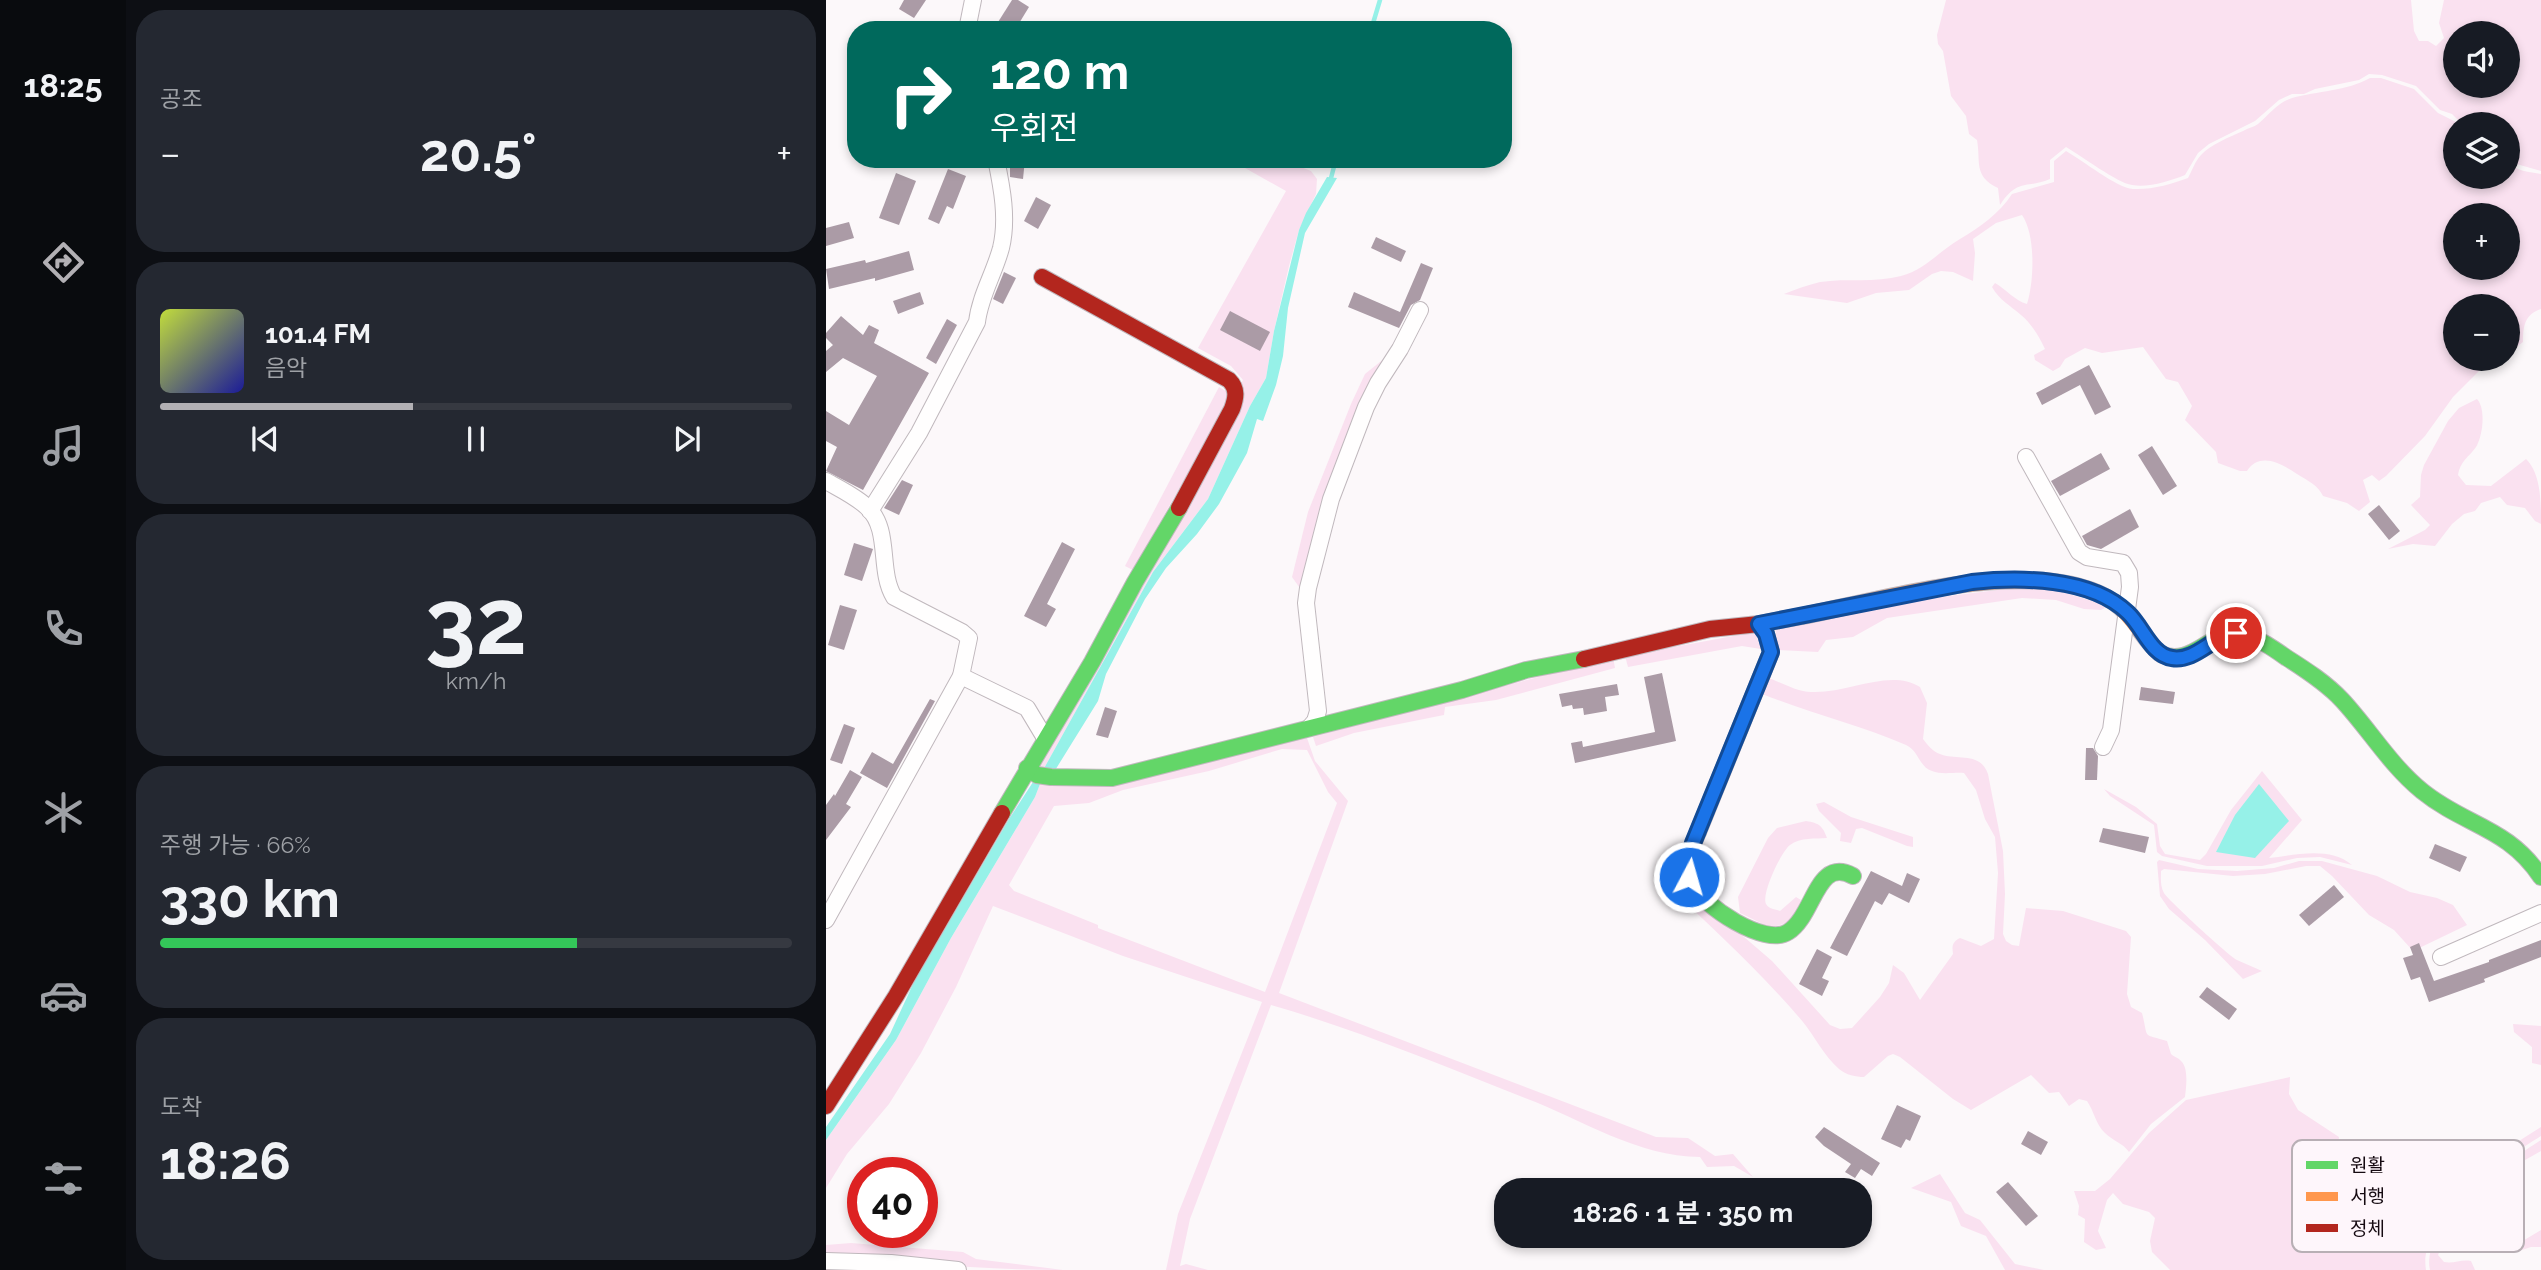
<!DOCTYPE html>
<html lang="ko">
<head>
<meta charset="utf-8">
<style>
	body { margin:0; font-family:Raleway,"Noto Sans KR",sans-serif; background:#242831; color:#f1f3f6; height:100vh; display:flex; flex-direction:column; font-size:26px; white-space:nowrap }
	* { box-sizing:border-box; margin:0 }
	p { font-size:23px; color:#9ea1a6 }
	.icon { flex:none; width:38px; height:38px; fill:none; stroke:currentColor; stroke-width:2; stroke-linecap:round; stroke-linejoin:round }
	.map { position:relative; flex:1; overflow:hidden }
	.panel { display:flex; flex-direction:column; gap:10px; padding:10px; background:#0d0f14; width:700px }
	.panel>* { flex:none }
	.hud { position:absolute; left:21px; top:21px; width:665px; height:147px; border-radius:28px; box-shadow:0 4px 10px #0003; background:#00695c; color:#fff; overflow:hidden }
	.tools { position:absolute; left:1617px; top:21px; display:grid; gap:14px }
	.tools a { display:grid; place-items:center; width:77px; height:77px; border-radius:50%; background:#171b24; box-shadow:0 4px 10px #0003; font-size:35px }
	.speed { position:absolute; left:21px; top:1157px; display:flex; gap:14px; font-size:35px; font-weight:700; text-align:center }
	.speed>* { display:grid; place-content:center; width:91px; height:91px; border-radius:50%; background:#171b24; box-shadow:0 4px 10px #0003; line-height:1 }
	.speed .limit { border:10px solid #d22; background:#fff; color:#111 }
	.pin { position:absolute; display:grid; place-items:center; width:60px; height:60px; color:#fff; margin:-30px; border:4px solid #fff; border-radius:50%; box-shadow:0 2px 7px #0007 }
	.me { position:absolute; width:77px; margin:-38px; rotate:6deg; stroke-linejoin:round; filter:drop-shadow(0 0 5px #0008) }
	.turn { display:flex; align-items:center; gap:24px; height:147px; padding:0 28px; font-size:32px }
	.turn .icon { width:91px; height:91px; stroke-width:2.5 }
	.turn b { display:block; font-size:49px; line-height:60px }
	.big { font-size:52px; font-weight:700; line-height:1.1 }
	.panel .widget { flex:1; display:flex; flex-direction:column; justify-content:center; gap:10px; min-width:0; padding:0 24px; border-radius:28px; background:#242831 }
	.panel .dial { align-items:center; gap:0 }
	.dial b { font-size:91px; line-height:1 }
	.song { display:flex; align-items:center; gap:21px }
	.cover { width:84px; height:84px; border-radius:10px; background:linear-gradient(135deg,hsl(70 70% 55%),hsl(240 70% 35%)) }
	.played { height:7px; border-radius:4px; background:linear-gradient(90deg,#b2b0b4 40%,#363941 40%) }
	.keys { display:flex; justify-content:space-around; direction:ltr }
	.heat { display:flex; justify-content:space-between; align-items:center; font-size:38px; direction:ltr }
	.charge { height:10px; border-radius:5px; background:linear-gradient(90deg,#34c759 66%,#363941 0) }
	.trip { position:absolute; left:668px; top:1178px; width:378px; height:70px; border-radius:28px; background:#171b24; box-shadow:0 4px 10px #0003; font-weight:700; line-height:70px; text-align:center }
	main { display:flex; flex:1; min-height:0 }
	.menu { display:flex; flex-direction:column; width:126px; justify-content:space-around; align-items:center; background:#090b0e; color:#9ea1a6 }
	.menu .icon { width:49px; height:49px }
	.menu .active { color:#b2b0b4 }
	.menu b { font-size:32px; color:#f1f3f6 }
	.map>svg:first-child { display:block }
	.green { fill:#fae1f0; fill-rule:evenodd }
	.water { fill:#96f1e8 }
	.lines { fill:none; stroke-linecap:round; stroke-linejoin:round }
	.stream { stroke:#96f1e8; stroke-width:4.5 }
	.building { fill:#ab9ba6 }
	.street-casing { stroke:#c0b8bd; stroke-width:18 }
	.fast-casing { stroke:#c0b8bd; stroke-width:18 }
	.slow-casing { stroke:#c0b8bd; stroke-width:18 }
	.jam-casing { stroke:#c0b8bd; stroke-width:18 }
	.street { stroke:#fffefe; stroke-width:16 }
	.fast { stroke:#63d668; stroke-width:16 }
	.slow { stroke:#ff974d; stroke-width:16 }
	.jam { stroke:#b3261e; stroke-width:16 }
	.route-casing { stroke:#114b97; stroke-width:18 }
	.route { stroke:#1a73e8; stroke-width:12 }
	.key { fill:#fef6fb; stroke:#b8afb5; stroke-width:2 }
	.key-label { font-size:19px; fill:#150a11 }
</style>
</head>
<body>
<main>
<nav class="menu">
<b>18:25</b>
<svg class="icon active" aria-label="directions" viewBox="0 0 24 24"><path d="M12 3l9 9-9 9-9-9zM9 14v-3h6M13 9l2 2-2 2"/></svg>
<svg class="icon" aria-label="music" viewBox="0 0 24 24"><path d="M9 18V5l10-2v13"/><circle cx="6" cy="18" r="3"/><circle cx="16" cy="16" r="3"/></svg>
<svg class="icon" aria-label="phone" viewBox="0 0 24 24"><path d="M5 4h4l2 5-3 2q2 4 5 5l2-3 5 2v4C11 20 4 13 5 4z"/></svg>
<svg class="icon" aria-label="climate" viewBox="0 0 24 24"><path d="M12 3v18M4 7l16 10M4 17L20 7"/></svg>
<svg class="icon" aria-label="car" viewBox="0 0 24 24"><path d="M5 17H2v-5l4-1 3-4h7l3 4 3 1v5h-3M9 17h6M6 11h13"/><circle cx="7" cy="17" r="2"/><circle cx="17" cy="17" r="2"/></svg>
<svg class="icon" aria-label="filters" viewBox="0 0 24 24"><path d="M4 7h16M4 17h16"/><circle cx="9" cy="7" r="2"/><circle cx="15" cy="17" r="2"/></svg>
</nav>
<section class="panel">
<div class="widget"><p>공조</p>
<div class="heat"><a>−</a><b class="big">20.5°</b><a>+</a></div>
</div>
<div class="widget">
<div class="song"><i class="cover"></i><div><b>101.4 FM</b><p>음악</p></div></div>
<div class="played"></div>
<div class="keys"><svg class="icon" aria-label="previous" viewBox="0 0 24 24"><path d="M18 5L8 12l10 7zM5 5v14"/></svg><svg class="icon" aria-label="pause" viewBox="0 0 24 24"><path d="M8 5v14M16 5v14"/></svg><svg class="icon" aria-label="next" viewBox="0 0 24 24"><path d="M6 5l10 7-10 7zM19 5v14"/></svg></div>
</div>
<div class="widget dial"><b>32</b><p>km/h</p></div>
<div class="widget"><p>주행 가능 · 66%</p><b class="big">330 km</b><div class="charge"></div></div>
<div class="widget"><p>도착</p><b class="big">18:26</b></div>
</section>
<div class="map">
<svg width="1715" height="1270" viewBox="0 0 1715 1270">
	<rect width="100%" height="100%" fill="#fcf8fa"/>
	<g class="green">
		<path d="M1120 0H1585L1588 31 1593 41H1602L1610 46 1618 38 1613 23 1618 0H1715V171L1687 163 1682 155V124H1636L1626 114 1614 110 1590 86 1556 75 1543 74 1533 80 1489 89 1478 94H1466L1453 100 1429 121 1383 144 1372 153 1359 175C1344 181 1322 188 1306 185 1291 183 1256 156 1240 147L1224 160V179C1200 189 1192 178 1174 205L1172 188C1147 176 1155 162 1151 140L1143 134 1140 116 1125 96 1117 51 1112 44 1111 35ZM1629 33H1682V86H1629Z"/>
		<path d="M1544 78H1555L1588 89 1612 113 1630 122 1629 177H1682V162C1689 171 1704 172 1715 174V309C1699 314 1697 326 1697 342L1688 349 1684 346 1688 328H1682V306H1629V359H1662L1659 365 1627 397 1599 436 1560 476 1553 481 1546 475 1537 480 1544 502 1533 511 1521 503 1497 496C1492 485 1482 481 1471 474 1456 464 1434 451 1421 471H1414L1392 463 1390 452 1359 420 1366 406 1352 382 1340 379 1317 347 1276 353 1259 348 1239 359 1234 367 1227 371 1209 360 1208 355 1219 349C1214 338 1205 323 1195 315 1185 306 1173 300 1166 287L1169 283C1180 289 1189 301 1201 304 1208 282 1210 235 1196 215L1170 223 1147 239 1149 253 1147 281 1127 272 1115 271 1106 274 1083 290 1050 293 1021 303 958 294C970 289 982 285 994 282 1021 278 1049 283 1075 276 1099 270 1113 251 1134 239 1154 227 1173 214 1186 194L1228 182V161L1240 151C1256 160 1291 188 1307 189 1325 190 1346 184 1362 178 1366 171 1369 161 1375 155 1385 144 1404 137 1417 131 1422 128 1428 127 1432 124 1443 115 1451 103 1466 98 1491 91 1521 91 1544 78ZM1629 215H1682V268H1629Z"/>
		<path d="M403 159H455L485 171 491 179 490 194 473 230 463 266 448 331 440 378 424 406 382 499 327 572 216 772 212 761 417 380 405 366 372 348 460 191Z"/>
		<path d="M559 358 565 359 476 591 466 577 482 512 525 404 539 374Z"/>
		<path d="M393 387 406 395 307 570 299 566Z"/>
		<path d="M1651 399C1660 409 1657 435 1650 447 1643 457 1634 461 1632 475L1640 485 1665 486 1700 459C1715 474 1715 501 1715 524L1709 521 1699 508 1681 505 1674 497 1655 503 1649 511 1638 514 1626 524 1609 546 1587 544 1562 549 1599 530 1604 525 1585 505 1594 497 1595 475 1598 465 1622 421 1633 408Z"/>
		<path d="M1213 585 1283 606 1275 610 1258 609 1230 600 1196 598 1061 618 1027 637 1000 640 992 652 952 650 949 627 1041 606Z"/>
		<path d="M929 632 935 649 916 646 802 667 799 656Z"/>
		<path d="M787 657 789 668 670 700 619 707 618 715 528 733 490 746 487 737Z"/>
		<path d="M943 678C956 683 972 692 985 692 1022 694 1063 668 1094 687L1101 703 1097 739C1101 744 1107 752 1114 754 1131 761 1154 751 1162 774L1177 851 1179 894 1177 934 1180 941 1186 945 1193 946 1200 908 1237 911 1300 931 1305 937 1301 994 1305 1007 1316 1013C1323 1040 1315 1033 1341 1041L1345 1054C1348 1057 1353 1058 1355 1061 1363 1068 1360 1088 1359 1097L1325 1124 1303 1152C1297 1143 1287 1141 1279 1133 1270 1125 1268 1111 1261 1101L1253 1099 1243 1106 1233 1092 1223 1093 1205 1075 1145 1110 1127 1099 1074 1057 1067 1054 1062 1056 1038 1077C1030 1077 1020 1075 1013 1069 998 1056 989 1037 977 1022 935 972 886 928 839 883L862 843 881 905 946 961 1004 1025 1014 1029 1026 1028 1054 997 1063 983 1067 965 1078 973 1094 1000 1127 954C1126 946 1126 942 1134 938L1155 946 1168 939 1172 873 1169 837 1159 819 1150 790 1138 773C1129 772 1115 775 1106 771 1093 767 1093 751 1080 745 1033 725 984 713 936 694Z"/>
		<path d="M481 738 489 761 522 801 453 993 830 1137 862 1138 889 1156 907 1154 927 1177 908 1166 881 1167 874 1157C812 1157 755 1119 699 1098 615 1065 532 1030 445 1005L364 1219 354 1266 360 1264 382 1270H340L352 1214 436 1002 297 956 167 906 130 987 95 1053 63 1104 21 1154 0 1188V1140L70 1040 125 938 209 797 214 784ZM456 749 481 750 502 792 511 803 439 992 272 928V925L188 891 183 885 228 806 263 803 297 790 383 771Z"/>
		<path d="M1436 771 1476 820 1443 858C1469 855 1504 846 1526 865L1494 857 1471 858 1436 866H1381L1336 856 1331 852 1328 825 1284 796 1278 789 1310 807 1331 824 1334 846 1339 854 1374 860 1380 854 1405 810Z"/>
		<path d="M998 802 1025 817 1087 837V847L1081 846 1036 828 1030 829 1025 843 1014 841 1015 833 993 811 990 804Z"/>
		<path d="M980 821C993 823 997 826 1001 838 990 839 974 837 964 845 955 852 935 894 940 904 943 909 949 909 954 911L970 897 975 900 966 921 945 928 914 913 912 897 942 838 951 828Z"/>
		<path d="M1333 860 1372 869 1411 871 1448 868 1473 861H1496L1551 876 1584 892 1611 898 1627 905 1641 925 1587 951 1568 930 1543 915 1506 876 1494 866H1480L1439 874 1407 876 1338 869 1335 871C1335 878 1334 886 1338 893 1341 899 1404 957 1411 960 1419 964 1428 967 1436 971L1417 979 1379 940 1343 909 1334 896 1331 862Z"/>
		<path d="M1687 1024 1715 1026V1065L1706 1063V1047L1688 1032Z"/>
		<path d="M1464 1077 1463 1094 1472 1110 1513 1137 1511 1159 1519 1176 1530 1172 1538 1190 1564 1197 1585 1222 1594 1224 1609 1214 1655 1165 1715 1127V1136C1677 1159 1591 1220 1600 1270H1344L1326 1252 1324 1241 1329 1218 1323 1212 1297 1204 1287 1193 1281 1200 1272 1231 1280 1248 1270 1250 1258 1242 1259 1219 1252 1215 1253 1206 1248 1191H1269L1284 1179 1323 1133 1360 1100Z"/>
		<path d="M1715 1140V1151L1692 1164 1646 1201 1622 1230 1612 1255 1618 1262C1628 1264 1635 1259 1645 1261L1649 1270H1604C1595 1221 1679 1163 1715 1140Z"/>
		<path d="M1114 1174 1139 1213 1154 1220 1189 1264 1218 1270H1179L1160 1236 1135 1226 1125 1202 1085 1188Z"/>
		<path d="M1715 1230V1247H1705L1690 1252 1685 1248Z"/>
		<path d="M25 1243 137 1252 150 1259 237 1270C158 1270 79 1262 0 1259V1245Z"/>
	</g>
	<g class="water">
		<path d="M501 177 511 178 479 233 462 308 457 356 450 385 437 421 431 419 421 453 393 504 371 534 340 568 319 599 280 674 272 701 228 772H216L327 572 382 499 424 406 440 378 448 331 473 230 480 213Z"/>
		<path d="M207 782 214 784 209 797 125 938 70 1040 0 1140V1127L64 1034 88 982 183 819Z"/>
		<path d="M1433 784 1463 821 1429 858 1390 852 1409 815Z"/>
	</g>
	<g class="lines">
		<g class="stream">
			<path d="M545 30 554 0"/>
			<path d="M504 182 510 159"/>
		</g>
	</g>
	<g class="building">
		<path d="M78 0H100L88 18 73 9Z"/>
		<path d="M186 0H192L203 7 189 30H167Z"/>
		<path d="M184 159H199L197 179 184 177Z"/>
		<path d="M122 169 140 176 127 209 121 206 113 224 102 219Z"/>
		<path d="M70 173 90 181 73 225 53 218Z"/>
		<path d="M210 197 225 205 212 229 198 221Z"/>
		<path d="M23 222 28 238 0 246V228Z"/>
		<path d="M550 237 580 251 575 262 545 248Z"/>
		<path d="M83 251 88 270 49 281V278L3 289 0 269 39 260 40 263Z"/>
		<path d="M595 263 607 268 594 300 585 305 573 328 522 307 528 292 574 312Z"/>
		<path d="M178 272 190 278 177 304 167 299Z"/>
		<path d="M94 292 98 304 72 314 67 301Z"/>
		<path d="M404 311 444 332 434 351 394 330Z"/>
		<path d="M15 316 37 335 43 325 53 330 48 343 103 373 37 490 0 471 11 447 0 441V411L23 425 51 376 17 358 0 372V351L7 345 0 338V333Z"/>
		<path d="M121 319 131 325 110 364 100 358Z"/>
		<path d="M1263 365 1285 407 1269 415 1254 385 1216 405 1210 393Z"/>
		<path d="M1326 446 1351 486 1337 495 1312 455Z"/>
		<path d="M1275 453 1284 469 1234 496 1225 481Z"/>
		<path d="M76 480 87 485 73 515 58 508Z"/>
		<path d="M1553 505 1574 531 1563 540 1542 514Z"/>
		<path d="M1304 509 1313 527 1275 549 1261 545 1256 536Z"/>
		<path d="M236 542 249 549 221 604 230 609 220 627 198 616Z"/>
		<path d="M28 543 47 549 36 581 18 575Z"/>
		<path d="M14 605 31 610 18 650 2 645Z"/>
		<path d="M836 673 850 741 749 763 745 743 756 741 757 747 829 732 818 677Z"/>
		<path d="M791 684 793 695 779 697 781 711 758 715 757 708 747 709 746 705 736 707 733 694Z"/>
		<path d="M1315 687 1349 692 1347 704 1313 700Z"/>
		<path d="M104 699 109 701 61 788 34 773 46 752 67 764Z"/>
		<path d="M279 707 291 711 282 738 270 735Z"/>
		<path d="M18 724 29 728 16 764 4 760Z"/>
		<path d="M1260 748H1267L1272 756 1271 780H1259Z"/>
		<path d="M24 770 36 777 20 804 25 807 0 840V805L8 794 9 796Z"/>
		<path d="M1277 828 1323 837 1319 853 1273 842Z"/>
		<path d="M1609 844 1641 857 1634 872 1603 858Z"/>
		<path d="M1045 871 1076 886 1081 873 1094 879 1083 903 1063 893 1056 905 1049 901 1021 956 1004 948Z"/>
		<path d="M1508 885 1518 897 1483 926 1473 915Z"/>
		<path d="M1715 940V957L1658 979 1659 982 1603 1002 1594 977 1585 980 1577 958 1587 955 1584 947 1593 943 1608 981 1663 962V960Z"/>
		<path d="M991 949 1006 957 996 978 1003 981 996 996 973 984Z"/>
		<path d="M1381 987 1411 1009 1403 1020 1373 997Z"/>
		<path d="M1071 1105 1095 1116 1084 1141 1080 1139 1075 1148 1055 1139Z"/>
		<path d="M998 1127 1054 1163 1046 1176 1035 1169 1029 1178 1019 1172 1025 1164 998 1146 989 1137Z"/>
		<path d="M1202 1131 1222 1142 1215 1155 1195 1144Z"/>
		<path d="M1182 1182 1212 1216 1200 1226 1170 1192Z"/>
	</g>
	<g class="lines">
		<defs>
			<g id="street">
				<path d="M141 30 147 0"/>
				<path d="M1200 457 1253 552 1261 557 1297 563 1303 573 1304 587 1285 730 1277 747"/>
				<path d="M0 481C14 489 31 497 42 508 65 530 52 571 68 597L136 632 143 638 135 676 0 920"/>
				<path d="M44 511 93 433 151 322C154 296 168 274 175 248 182 219 176 188 170 159"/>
				<path d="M135 676 201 708 219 738"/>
				<path d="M483 728 489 721 492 711 480 603 482 588 505 499 540 407 552 383 574 349 594 310"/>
				<path d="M1615 957 1715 913"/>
				<path d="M0 1261 65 1263 132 1270"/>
			</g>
			<g id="fast">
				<path d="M1335 654C1367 669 1387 625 1419 635 1434 639 1448 649 1461 658 1480 670 1500 683 1516 700 1543 729 1564 765 1596 791 1639 826 1682 827 1715 877"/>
				<path d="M201 768 211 775 225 777 286 778 636 690 700 670 758 659"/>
				<path d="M176 813 266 662 309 582 353 508"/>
				<path d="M872 832C865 848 857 868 866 884 877 906 939 947 962 932 989 915 990 856 1027 876"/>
			</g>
			<path id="slow" d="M976 616C1057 600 1217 552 1289 603 1309 617 1317 640 1335 654"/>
			<g id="jam">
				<path d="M216 277 403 380C412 389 410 398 406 409L353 508"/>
				<path d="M758 659 884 629 933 624 976 616"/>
				<path d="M872 832 945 652 940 634 933 624"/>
				<path d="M0 1106 70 996 176 813"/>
			</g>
		</defs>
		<use href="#street" class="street-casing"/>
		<use href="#fast" class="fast-casing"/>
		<use href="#slow" class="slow-casing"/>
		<use href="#jam" class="jam-casing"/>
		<use href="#street" class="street"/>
		<use href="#fast" class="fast"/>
		<use href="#slow" class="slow"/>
		<use href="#jam" class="jam"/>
	</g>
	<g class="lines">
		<defs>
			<path id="route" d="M863 877 862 862 867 843 945 652 940 634 933 624 1146 582C1193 577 1265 577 1302 613 1317 627 1325 655 1346 658 1370 662 1387 635 1410 633"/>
		</defs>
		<use href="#route" class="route-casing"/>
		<use href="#route" class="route"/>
	</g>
	<rect x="1466" y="1140" width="232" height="112" rx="10" class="key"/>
	<rect x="1480" y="1161" width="32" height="8" fill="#63d668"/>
	<rect x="1480" y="1192" width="32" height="9" fill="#ff974d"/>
	<rect x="1480" y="1224" width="32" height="8" fill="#b3261e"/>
	<g class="key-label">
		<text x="1524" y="1172">원활</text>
		<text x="1524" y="1203">서행</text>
		<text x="1524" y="1235">정체</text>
	</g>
</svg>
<div class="tools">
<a><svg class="icon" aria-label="sound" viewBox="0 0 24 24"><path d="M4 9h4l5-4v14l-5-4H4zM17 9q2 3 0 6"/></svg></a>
<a><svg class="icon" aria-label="layers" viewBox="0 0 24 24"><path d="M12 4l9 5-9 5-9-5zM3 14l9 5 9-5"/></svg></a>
<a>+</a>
<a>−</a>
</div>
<div class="speed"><div class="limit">40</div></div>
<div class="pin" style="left:1410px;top:633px;background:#d93025"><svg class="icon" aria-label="arrive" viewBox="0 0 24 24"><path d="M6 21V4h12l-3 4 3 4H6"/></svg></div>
<svg class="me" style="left:863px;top:877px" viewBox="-20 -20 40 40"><circle r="17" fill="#1a73e8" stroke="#fff" stroke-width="3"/><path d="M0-11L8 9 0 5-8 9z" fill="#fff"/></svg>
<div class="trip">18:26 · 1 분 · 350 m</div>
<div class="hud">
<div class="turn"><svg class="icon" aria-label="right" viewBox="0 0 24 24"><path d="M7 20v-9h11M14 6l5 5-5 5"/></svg><div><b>120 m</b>우회전</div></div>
</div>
</div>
</main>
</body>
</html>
